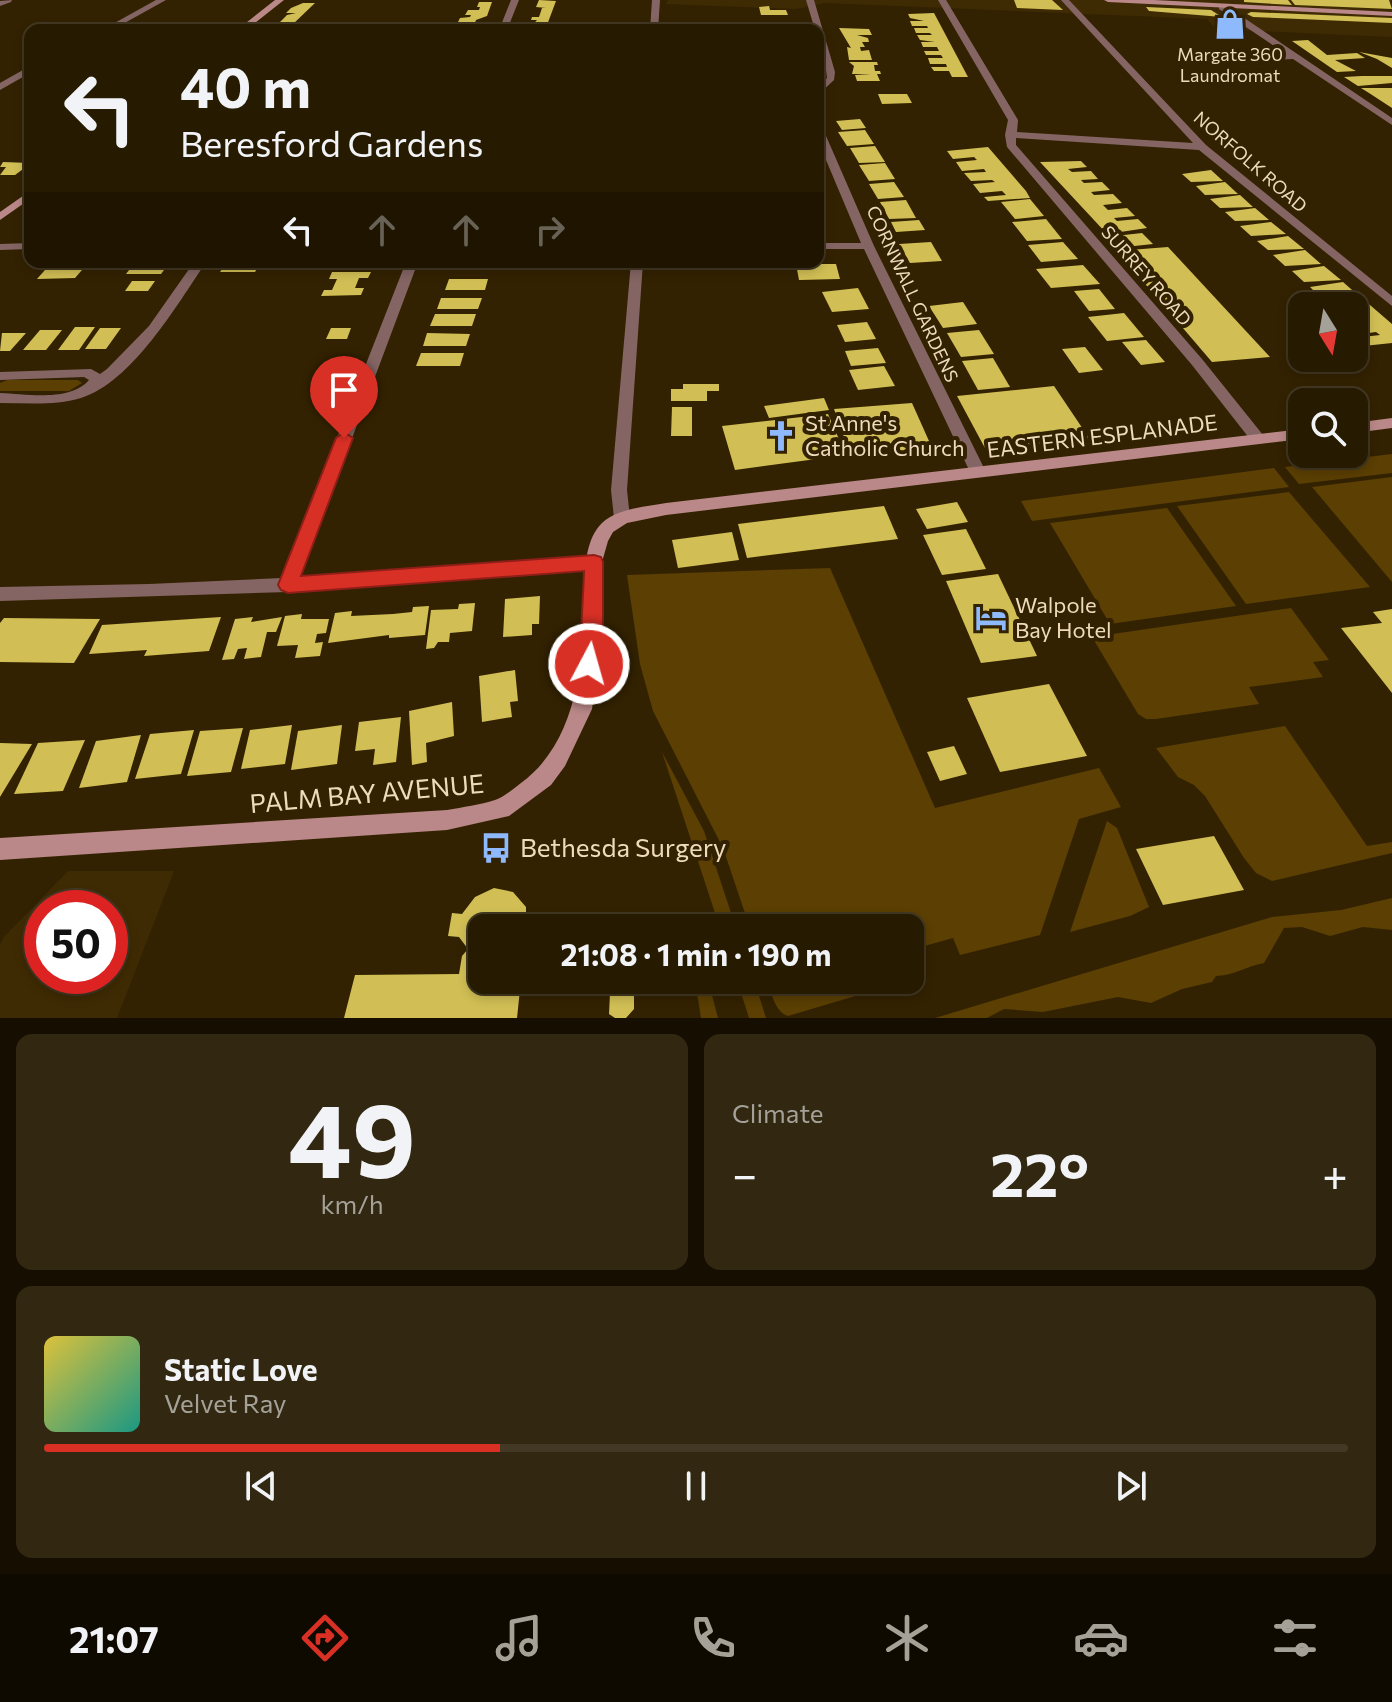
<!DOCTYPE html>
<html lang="en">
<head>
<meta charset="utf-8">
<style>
	body { margin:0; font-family:Commissioner,sans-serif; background:#322710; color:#f1f3f6; height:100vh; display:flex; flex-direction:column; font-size:30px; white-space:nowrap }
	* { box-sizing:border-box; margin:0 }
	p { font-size:26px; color:#a4a199 }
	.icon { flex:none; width:44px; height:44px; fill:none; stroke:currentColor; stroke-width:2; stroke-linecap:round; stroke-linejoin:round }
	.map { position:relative; height:1018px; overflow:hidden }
	.sheet { display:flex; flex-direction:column; gap:16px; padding:16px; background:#150e01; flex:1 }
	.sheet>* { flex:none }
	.guide { position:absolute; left:24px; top:24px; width:800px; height:244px; border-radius:16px; box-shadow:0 4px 12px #0003,0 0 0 2px #423823; background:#261a01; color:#f1f3f6; overflow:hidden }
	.needle { width:52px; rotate:169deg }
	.buttons { position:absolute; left:1288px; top:292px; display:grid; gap:16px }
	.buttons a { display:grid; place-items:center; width:80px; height:80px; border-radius:16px; background:#261a01; box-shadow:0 4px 12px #0003,0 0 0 2px #423823; font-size:40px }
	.speed { position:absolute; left:24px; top:890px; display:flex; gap:16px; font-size:40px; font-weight:700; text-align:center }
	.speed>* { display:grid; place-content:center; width:104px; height:104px; border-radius:50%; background:#261a01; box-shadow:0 4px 12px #0003,0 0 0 2px #423823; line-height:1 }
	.speed .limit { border:12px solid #d22; background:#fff; color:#111 }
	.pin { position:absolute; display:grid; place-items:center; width:68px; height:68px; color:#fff; margin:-82px -34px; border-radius:50% 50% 50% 0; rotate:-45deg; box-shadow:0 0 8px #0007 }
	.pin .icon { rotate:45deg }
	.me { position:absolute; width:88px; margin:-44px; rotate:6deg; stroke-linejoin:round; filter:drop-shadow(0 0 6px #0008) }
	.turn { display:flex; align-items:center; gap:28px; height:168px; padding:0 24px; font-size:36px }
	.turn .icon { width:104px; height:104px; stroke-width:2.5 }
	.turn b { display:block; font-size:56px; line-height:68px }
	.lanes { display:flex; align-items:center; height:76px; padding:0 24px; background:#0003; justify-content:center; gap:40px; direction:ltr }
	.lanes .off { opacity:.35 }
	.big { font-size:60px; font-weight:700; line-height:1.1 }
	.sheet .card { flex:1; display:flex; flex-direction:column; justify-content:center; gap:12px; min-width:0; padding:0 28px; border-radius:16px; background:#322710 }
	.sheet .dial { align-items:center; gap:0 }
	.dial b { font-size:104px; line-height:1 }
	.song { display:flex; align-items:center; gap:24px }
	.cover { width:96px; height:96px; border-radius:12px; background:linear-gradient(135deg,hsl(50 70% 55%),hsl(170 70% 35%)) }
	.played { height:8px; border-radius:4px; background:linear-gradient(90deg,#d93025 35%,#423823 35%) }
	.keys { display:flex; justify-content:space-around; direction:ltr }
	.heat { display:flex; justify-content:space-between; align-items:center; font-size:44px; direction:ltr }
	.sheet .tiles { flex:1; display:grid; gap:16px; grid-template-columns:1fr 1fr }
	.card:last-child { grid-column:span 2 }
	.trip { position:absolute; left:468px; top:914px; width:456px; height:80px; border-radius:16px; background:#261a01; box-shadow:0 4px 12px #0003,0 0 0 2px #423823; font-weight:700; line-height:80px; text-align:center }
	.dock { display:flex; height:128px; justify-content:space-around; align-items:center; background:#0f0a00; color:#a4a199 }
	.dock .icon { width:56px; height:56px }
	.dock .on { color:#d93025 }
	.dock b { font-size:36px; color:#f1f3f6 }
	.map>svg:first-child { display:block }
	.built { fill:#3f2b03; fill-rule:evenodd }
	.green { fill:#5b3f03 }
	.building { fill:#d1bf55 }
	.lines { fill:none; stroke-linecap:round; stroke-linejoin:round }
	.street { fill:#846564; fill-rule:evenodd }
	.secondary { fill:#ba8888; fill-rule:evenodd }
	.route { fill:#d93025; stroke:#8d1f18; stroke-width:2 }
	.labels { text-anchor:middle; stroke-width:8; stroke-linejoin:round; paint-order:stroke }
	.far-poi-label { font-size:18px; fill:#eedbbd; stroke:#332201 }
	.far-street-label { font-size:18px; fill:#eedbbd; stroke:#332201 }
	.poi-label { font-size:22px; fill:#eedbbd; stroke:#332201; text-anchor:start }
	.street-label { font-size:22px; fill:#eedbbd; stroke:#332201 }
	.near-street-label { font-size:26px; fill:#eedbbd; stroke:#332201 }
	.near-poi-label { font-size:26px; fill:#eedbbd; stroke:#332201; text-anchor:start }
</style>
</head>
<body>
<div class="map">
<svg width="1392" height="1018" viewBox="0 0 1392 1018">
	<rect width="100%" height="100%" fill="#332201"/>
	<g class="built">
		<path d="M668 0H1392V37L1216 29 1207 19 825 3 796 9 666 4Z"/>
		<path d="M68 871H174L117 1018H0V945L4 937ZM42 908H110V976H42Z"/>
	</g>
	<g class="green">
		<path d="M7 380H78L82 383 69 391H0V383Z"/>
		<path d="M1392 454V473L1299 484 1285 467Z"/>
		<path d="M1274 468 1289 487 1032 521 1021 501Z"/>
		<path d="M1392 477V582L1312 487Z"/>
		<path d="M1289 492 1370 587 1246 604 1177 506Z"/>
		<path d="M1167 508 1236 606 1110 624 1050 523Z"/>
		<path d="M830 568 935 808 1099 768 1121 807 1079 819 1040 935 960 955 953 938 910 950V928H750L723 848 653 711 640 664 627 575Z"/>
		<path d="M1291 608 1329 660 1313 662 1323 677 1249 687 1259 704 1156 719H1146L1138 714 1092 637Z"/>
		<path d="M1285 726 1367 846 1392 842V853L1272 881 1256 873 1244 858 1205 796 1194 785 1178 777 1156 748Z"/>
		<path d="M662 752 704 831 736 928H720Z"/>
		<path d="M1107 821 1117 828 1149 907 1130 916 1070 932Z"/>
		<path d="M1392 898V930L1363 927 1330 936 1302 927 1284 928 1264 963C1247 966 1232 976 1216 976L1212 982 1182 989 1151 1003 1118 997 1043 1012 1004 1009 987 1018H935L1272 917 1341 910Z"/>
		<path d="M695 980H708L718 1018H701Z"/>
		<path d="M737 980H754L766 1018H749Z"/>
		<path d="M767 980H909L788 1016C774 1011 772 993 767 980Z"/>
	</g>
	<g class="building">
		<path d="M539 0 556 1 547 25H540L538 30H528L537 20H531L532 17H539L542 8H546L536 7Z"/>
		<path d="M1014 0H1052L1063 10 1017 8Z"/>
		<path d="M1244 0H1288L1292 5 1244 2Z"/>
		<path d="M1291 0H1389L1392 9 1295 5Z"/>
		<path d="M479 2H492L487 16 476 20 474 26H481L479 29 459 30 463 24H457L460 18 470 17 471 15H465L468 10H479L480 7H477Z"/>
		<path d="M303 3H315L292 25H277L287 15 296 13H286L291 8Z"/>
		<path d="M769 6 770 10H786L788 15H761L759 7Z"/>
		<path d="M1146 7 1211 10 1222 17 1149 11Z"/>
		<path d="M1251 12 1392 18V23L1253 17 1247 14Z"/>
		<path d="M934 13 968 77H952L949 71H934L931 67H947L946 64H930L928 58H943L941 55H926L924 51H939L937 47H923L921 42H935L920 40 917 35H932L930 33H916L914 28H928L927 26H912L910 21H924L910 18 908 14Z"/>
		<path d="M839 28 869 29 872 35H857L868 38 869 42H862L865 47H860L861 51 869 50 872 60H849L847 47 851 48Z"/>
		<path d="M1308 40 1327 55 1357 53 1365 58 1335 60 1356 71 1337 72 1292 41Z"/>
		<path d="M1359 52 1392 58V68L1377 59Z"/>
		<path d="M849 62H877L878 65H874L875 71H880L881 74H877L880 81H857L855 75 871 74H852L854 66Z"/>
		<path d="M1362 76H1392V83L1358 86 1344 77Z"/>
		<path d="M1361 88H1392V108L1369 93Z"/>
		<path d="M878 94H907L912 103 882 104Z"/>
		<path d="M860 119 866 128 842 130 836 121Z"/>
		<path d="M865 130 874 144 847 146 838 132Z"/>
		<path d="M875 146 885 162 859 163 850 148Z"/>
		<path d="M988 147 1026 191 1030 198 988 201 984 197 1006 195 1002 191 980 193 973 184 995 182 992 180 971 181 964 173 986 172 984 169 962 171 956 162 977 160 974 157 953 159 947 151Z"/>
		<path d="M1081 161 1087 167 1068 169 1072 172 1091 171 1098 179 1081 180 1084 183 1102 182 1110 190 1091 192 1094 195 1113 194 1122 203 1103 205 1108 210 1127 208 1135 216 1114 218 1117 221 1138 219 1147 228 1107 234 1040 162Z"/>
		<path d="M3 162 30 163V164L15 175H0L6 167H0Z"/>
		<path d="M885 163 895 179 869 181 859 165Z"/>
		<path d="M1211 170 1223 181 1191 182 1182 174Z"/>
		<path d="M894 182 904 197 878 199 869 184Z"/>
		<path d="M1225 182 1238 194 1205 195 1196 186Z"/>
		<path d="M1240 195 1253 207 1220 208 1210 199Z"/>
		<path d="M1030 199 1044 216 1015 219 1001 202Z"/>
		<path d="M906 200 916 218 889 219 880 202Z"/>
		<path d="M1255 208 1269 220 1235 221 1225 212Z"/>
		<path d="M1046 219 1062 239 1027 241 1012 222Z"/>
		<path d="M919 220 925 230 896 232 891 222Z"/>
		<path d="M1271 222 1286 234 1251 236 1240 226Z"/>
		<path d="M1142 233 1153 244 1125 247 1115 236Z"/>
		<path d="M1288 236 1304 249 1268 250 1257 241Z"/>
		<path d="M931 242 942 261 910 263 899 244Z"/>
		<path d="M1063 242 1078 259 1041 262 1028 245Z"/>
		<path d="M1168 247 1270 357 1212 362 1117 251Z"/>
		<path d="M1305 250 1321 264 1285 266 1273 255Z"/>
		<path d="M52 262H89L75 278 37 279Z"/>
		<path d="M135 262H170L161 274H126Z"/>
		<path d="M227 262H261L255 272H220Z"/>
		<path d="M338 263 343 262 376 263 374 268 335 269Z"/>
		<path d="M796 264H836L840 279 799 280Z"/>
		<path d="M1083 265 1100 284 1051 288 1036 269Z"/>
		<path d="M1324 266 1341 280 1304 282 1292 271Z"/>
		<path d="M332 272H371L368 278H359L355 288H364L361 295 321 296 324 290H332L337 279H329Z"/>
		<path d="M449 279H488L485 290H445Z"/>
		<path d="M132 281H155L148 291H125Z"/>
		<path d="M1343 282 1360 297 1322 299 1310 287Z"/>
		<path d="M858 288 869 309 832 312 822 292Z"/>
		<path d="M1099 289 1115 309 1089 311 1074 291Z"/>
		<path d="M441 298H482L478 309H437Z"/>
		<path d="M1363 299 1392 324V343L1354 347V338L1380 335 1376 332 1361 334 1354 327V321L1363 320 1354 315V306L1332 304Z"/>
		<path d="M963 302 977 324 943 328 929 306Z"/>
		<path d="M1124 313 1144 337 1107 341 1088 317Z"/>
		<path d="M435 314H476L472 326H430Z"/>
		<path d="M867 322 876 339 845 342 837 325Z"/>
		<path d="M75 327H95L79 350H58Z"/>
		<path d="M100 328H121L106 349H85Z"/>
		<path d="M331 328H351L347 339H326Z"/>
		<path d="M40 330H62L46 350H23Z"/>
		<path d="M979 330 994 354 961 357 947 333Z"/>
		<path d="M2 333H26L10 351H0Z"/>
		<path d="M427 333 470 334 466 346H423Z"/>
		<path d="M1146 340 1165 362 1141 365 1122 342Z"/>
		<path d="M1085 347 1103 370 1079 373 1062 349Z"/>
		<path d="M878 348 886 363 851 366 845 351Z"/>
		<path d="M421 353H464L460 366H416Z"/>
		<path d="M993 358 1010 387 978 390 962 361Z"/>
		<path d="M884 366 895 386 858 390 849 370Z"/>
		<path d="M683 384H719V391H707V401H671V389H683Z"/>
		<path d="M1054 386 1089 438 986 450 957 396Z"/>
		<path d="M824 398 829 410 769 418 764 406Z"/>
		<path d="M912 403 933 450 851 457 834 409Z"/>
		<path d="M672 407H692V436H671Z"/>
		<path d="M828 414 842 446 820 449 824 458 735 470 722 426Z"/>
		<path d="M957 502 968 522 927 529 916 509Z"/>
		<path d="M884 506 898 539 747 558 738 524Z"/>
		<path d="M966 529 986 569 942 575 923 535Z"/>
		<path d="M732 532 739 560 678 568 672 540Z"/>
		<path d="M998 574 1037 656 981 663 946 581Z"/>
		<path d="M540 596 539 624H532V635L503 637 505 599Z"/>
		<path d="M475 603 472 631 450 633 449 642H438L434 648 426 649 431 610 458 609 459 604Z"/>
		<path d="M429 606 425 635 389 638V635L328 643 335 613 352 611 351 616 393 614 412 612 413 607Z"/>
		<path d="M1392 609V693L1341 628 1382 623 1373 612Z"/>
		<path d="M302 614 301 619H329L326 633 317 634 315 643 323 642 320 656 295 658 298 645 277 646 285 616Z"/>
		<path d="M221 617 209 651 144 656 147 650 89 654 102 625Z"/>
		<path d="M253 617 251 622 282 617 276 632H267L261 657 244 659 247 648 238 649 234 659 222 660 235 619Z"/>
		<path d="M4 618 100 619 74 663 0 662V623Z"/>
		<path d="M515 670 518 701 510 702 512 717 482 722 479 676Z"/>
		<path d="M1049 684 1087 756 1000 772 967 698Z"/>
		<path d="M452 702 454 736 426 743 427 762 412 765 409 711Z"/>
		<path d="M401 717 396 762 373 765 375 749 355 751 359 722Z"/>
		<path d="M292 725 285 764 241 769 250 730Z"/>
		<path d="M342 725 337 764 291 770 298 731Z"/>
		<path d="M243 728 231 772 187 776 200 731Z"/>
		<path d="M194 730 181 774 135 779 150 734Z"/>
		<path d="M141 735 127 782 79 788 96 741Z"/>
		<path d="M85 740 63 791 14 794 38 743Z"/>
		<path d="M0 743 32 744 0 797Z"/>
		<path d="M954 746 967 774 940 781 927 752Z"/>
		<path d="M1214 836 1244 890 1163 905 1136 849Z"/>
		<path d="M494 888 513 892 526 907V928H482V980H521L517 1018H344L355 975 459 974 462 956 468 949 459 937 448 936 452 913 462 914 475 897Z"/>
		<path d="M602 980H643L642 992 634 991V1009L626 1018H615L609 1014 610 993 600 995Z"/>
	</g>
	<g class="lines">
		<g class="street">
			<path d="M12 0 11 2 0 6V1Z"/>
			<path d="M156 0H166L112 30H102Z"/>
			<path d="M511 0H519L507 30H499Z"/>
			<path d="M652 0H660L658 30H650Z"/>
			<path d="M806 0H814L835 72 834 80 818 95V87L827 78C826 61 818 47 818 30H815Z"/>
			<path d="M938 0H946L1018 120 1017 132 1193 143 1061 0H1069L1206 145 1392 296V306L1199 150 1016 138V145L1202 359 1263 435 1265 439 1263 443H1253L1192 365 1007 147 1005 135 1008 120Z"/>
			<path d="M1219 5H1225L1392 118V125L1293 59 1218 62V58L1221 57 1286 54 1219 9Z"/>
			<path d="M30 66V73L0 90V83Z"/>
			<path d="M818 126 823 129 874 246 986 472 983 476H973L970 472 864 249H818V243H861L818 141Z"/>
			<path d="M30 243V249L0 250V244Z"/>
			<path d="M194 262H206C177 305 132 382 81 398 55 406 27 403 0 403V393C27 394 70 402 89 380L84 377 0 380V372L91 369 100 374 107 369 149 326Z"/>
			<path d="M406 262H418L300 577 594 555 600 557 602 562 600 567 288 592 0 601V587L149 584 282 578Z"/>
			<path d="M631 262H643L627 490 630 518 622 524 614 518 611 490Z"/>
		</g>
		<g class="secondary">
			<path d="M275 0H284L246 30H237Z"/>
			<path d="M1104 0H1154L1392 12V16L1108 2Z"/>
			<path d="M30 191V199L0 220V212Z"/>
			<path d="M1392 418V428L1354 433V423Z"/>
			<path d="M1302 429V439L666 515 627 523 613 532 608 541 602 562V641L592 709 565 766 551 785 509 816 447 830 0 860V838L447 810C463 807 480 805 495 800 504 797 513 789 521 783 577 742 583 664 585 599 585 575 583 542 602 523 618 508 646 507 666 503Z"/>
		</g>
	</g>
	<path class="route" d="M344 432 353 438 301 576 594 555 601 557 603 562V641L596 670 589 673 582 670C578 663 584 586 584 571L288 593 281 590 278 585 336 438Z"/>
	<defs>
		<symbol id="shop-bare" viewBox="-9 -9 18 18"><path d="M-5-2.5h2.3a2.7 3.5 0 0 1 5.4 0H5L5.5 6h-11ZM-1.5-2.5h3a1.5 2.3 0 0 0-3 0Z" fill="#8eb9fd" stroke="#332201" stroke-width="2.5" paint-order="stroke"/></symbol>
		<symbol id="church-bare" viewBox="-9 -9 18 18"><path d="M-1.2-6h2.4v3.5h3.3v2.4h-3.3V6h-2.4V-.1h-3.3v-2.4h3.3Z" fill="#8eb9fd" stroke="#332201" stroke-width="2.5" paint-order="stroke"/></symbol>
		<symbol id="hotel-bare" viewBox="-9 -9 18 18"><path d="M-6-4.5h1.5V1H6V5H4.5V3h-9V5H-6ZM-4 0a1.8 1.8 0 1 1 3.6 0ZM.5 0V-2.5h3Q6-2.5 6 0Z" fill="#8eb9fd" stroke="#332201" stroke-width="2.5" paint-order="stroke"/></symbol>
		<symbol id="bus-bare" viewBox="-9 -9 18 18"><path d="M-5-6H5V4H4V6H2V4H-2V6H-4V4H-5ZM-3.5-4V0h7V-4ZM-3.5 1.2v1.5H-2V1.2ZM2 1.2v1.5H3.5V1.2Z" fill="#8eb9fd" stroke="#332201" stroke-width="2.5" paint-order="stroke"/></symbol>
	</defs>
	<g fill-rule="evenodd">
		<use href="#shop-bare" x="1208" y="2" width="44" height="44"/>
		<use href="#church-bare" x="759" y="414" width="44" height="44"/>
		<use href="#hotel-bare" x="969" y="596" width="44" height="44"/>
		<use href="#bus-bare" x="474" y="826" width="44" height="44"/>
	</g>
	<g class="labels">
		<g class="far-poi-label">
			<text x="1230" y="61">Margate 360<tspan x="1230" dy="21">Laundromat</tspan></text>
		</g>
		<g class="far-street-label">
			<text transform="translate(1250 162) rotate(41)" y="6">NORFOLK ROAD</text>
			<text transform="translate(1146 276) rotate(49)" y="6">SURREY ROAD</text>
			<text transform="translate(912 294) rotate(65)" y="6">CORNWALL GARDENS</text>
		</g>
		<g class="poi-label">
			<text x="805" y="431">St Anne's<tspan x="805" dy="25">Catholic Church</tspan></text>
			<text x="1015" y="613">Walpole<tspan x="1015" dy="25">Bay Hotel</tspan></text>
		</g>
		<g class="street-label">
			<text transform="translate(1102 436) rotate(-7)" y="8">EASTERN ESPLANADE</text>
		</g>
		<g class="near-street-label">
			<text transform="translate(367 794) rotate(-5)" y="9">PALM BAY AVENUE</text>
		</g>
		<g class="near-poi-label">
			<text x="520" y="857">Bethesda Surgery</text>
		</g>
	</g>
</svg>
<div class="buttons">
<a><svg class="needle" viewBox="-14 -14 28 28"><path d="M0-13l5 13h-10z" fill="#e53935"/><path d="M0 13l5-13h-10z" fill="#a4a199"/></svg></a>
<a><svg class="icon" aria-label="search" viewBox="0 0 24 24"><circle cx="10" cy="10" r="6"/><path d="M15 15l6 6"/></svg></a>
</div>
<div class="speed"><div class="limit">50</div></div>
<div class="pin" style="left:344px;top:438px;background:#d93025"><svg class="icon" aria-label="arrive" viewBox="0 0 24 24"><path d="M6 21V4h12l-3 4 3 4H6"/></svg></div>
<svg class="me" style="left:589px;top:664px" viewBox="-20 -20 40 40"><circle r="17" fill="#d93025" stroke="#fff" stroke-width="3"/><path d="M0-11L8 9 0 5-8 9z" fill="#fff"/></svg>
<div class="trip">21:08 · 1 min · 190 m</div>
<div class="guide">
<div class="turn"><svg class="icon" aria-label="left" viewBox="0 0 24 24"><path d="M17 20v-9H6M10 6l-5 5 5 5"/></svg><div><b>40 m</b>Beresford Gardens</div></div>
<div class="lanes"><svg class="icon" aria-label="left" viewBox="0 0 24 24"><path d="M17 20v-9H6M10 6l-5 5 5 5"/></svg><svg class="icon off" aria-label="ahead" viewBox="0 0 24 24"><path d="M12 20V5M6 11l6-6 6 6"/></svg><svg class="icon off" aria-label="ahead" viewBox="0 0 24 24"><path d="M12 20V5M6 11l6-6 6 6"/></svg><svg class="icon off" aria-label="right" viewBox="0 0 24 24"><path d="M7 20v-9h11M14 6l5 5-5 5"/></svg></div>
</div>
</div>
<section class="sheet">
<div class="tiles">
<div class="card dial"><b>49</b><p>km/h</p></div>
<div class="card"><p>Climate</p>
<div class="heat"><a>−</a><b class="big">22°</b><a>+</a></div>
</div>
<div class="card">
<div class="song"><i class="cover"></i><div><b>Static Love</b><p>Velvet Ray</p></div></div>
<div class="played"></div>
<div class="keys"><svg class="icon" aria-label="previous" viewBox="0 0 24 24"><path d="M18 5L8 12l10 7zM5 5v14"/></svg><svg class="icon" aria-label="pause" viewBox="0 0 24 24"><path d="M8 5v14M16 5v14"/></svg><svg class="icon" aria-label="next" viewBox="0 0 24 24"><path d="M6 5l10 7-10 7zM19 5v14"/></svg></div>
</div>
</div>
</section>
<nav class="dock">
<b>21:07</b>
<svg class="icon on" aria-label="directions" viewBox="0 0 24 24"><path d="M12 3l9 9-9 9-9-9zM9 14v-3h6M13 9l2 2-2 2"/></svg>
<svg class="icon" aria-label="music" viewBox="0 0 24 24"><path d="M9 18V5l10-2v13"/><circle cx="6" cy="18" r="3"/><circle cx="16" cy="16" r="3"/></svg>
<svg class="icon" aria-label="phone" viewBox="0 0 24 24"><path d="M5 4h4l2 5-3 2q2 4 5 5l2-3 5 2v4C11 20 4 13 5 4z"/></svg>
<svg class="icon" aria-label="climate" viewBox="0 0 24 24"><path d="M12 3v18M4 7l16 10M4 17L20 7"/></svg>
<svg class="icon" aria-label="car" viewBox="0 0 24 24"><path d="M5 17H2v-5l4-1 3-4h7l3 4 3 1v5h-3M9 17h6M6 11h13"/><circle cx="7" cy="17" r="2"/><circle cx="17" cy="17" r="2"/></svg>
<svg class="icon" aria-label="filters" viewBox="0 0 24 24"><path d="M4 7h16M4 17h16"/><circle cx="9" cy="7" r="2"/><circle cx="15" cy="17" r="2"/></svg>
</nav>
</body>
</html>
